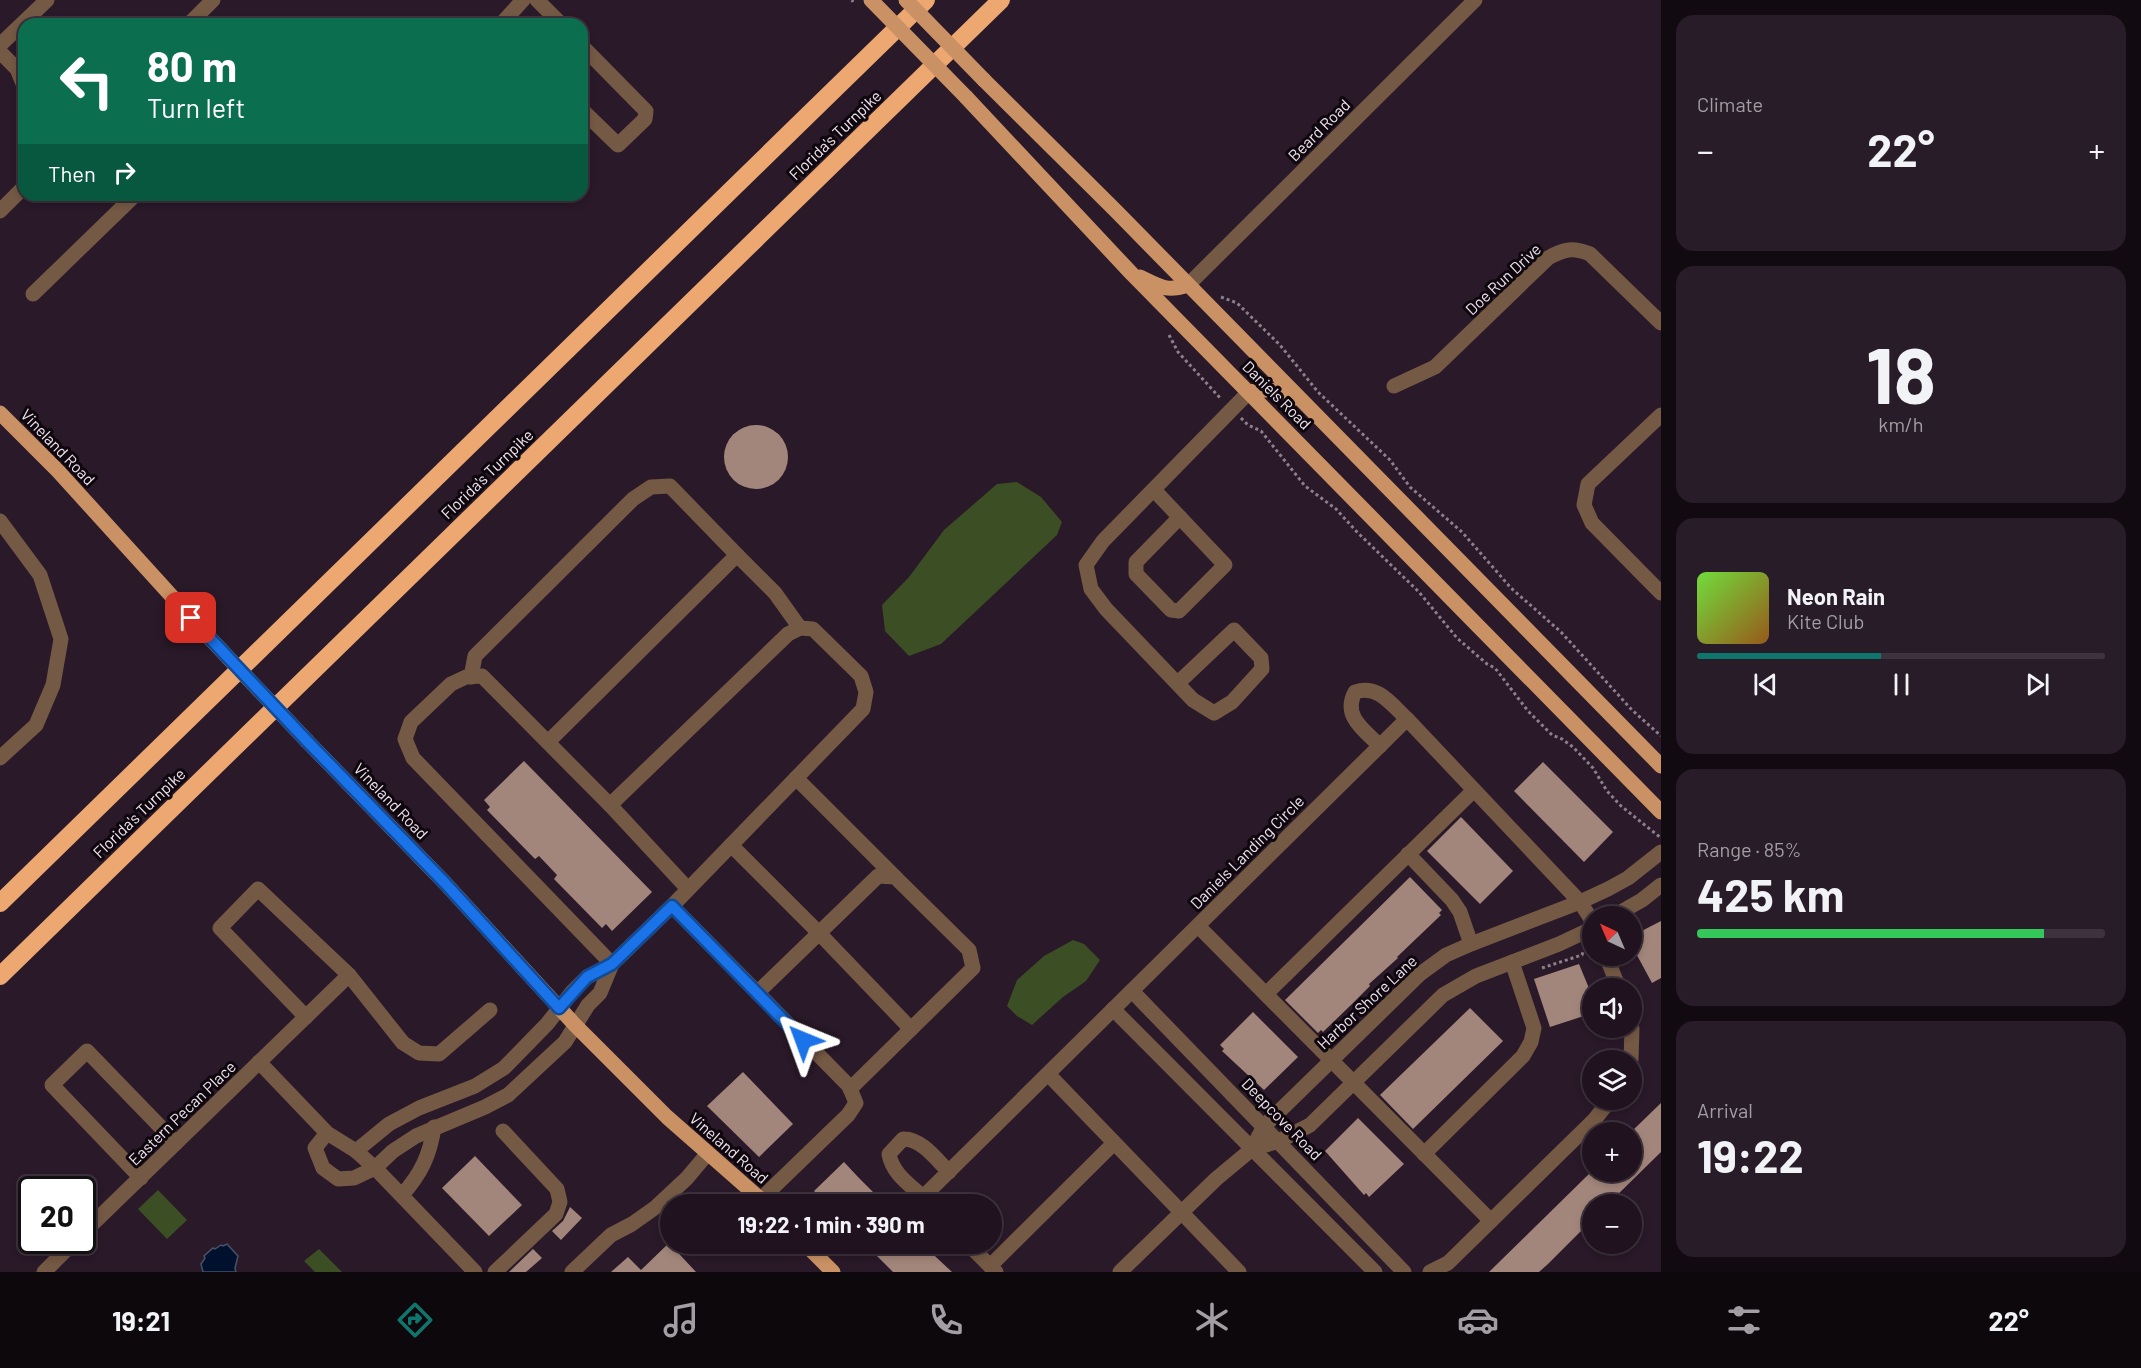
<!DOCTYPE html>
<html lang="en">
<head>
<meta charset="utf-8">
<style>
	body { margin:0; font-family:Barlow,sans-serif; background:#281c28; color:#f1f3f6; height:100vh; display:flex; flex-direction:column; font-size:22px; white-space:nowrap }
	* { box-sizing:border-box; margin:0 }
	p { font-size:20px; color:#a29ea4 }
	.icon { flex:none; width:33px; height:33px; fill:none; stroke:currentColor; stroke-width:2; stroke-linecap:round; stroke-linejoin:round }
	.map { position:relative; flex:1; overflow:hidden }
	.sheet { display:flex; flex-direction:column; gap:15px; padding:15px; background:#120a11; width:480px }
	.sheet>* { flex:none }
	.banner { position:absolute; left:18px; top:18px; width:570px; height:183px; border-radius:18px; box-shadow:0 3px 9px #0003,0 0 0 2px #3d323d; background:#0b6e4f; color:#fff; overflow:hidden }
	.needle { width:39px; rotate:316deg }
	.controls { position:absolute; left:1582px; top:906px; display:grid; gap:12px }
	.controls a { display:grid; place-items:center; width:60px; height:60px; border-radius:50%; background:#20131f; box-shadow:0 3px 9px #0003,0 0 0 2px #3d323d; font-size:30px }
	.speed { position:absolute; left:18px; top:1176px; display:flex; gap:12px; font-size:30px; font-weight:700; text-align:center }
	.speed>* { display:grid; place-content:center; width:78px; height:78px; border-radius:50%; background:#20131f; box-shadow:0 3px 9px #0003,0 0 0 2px #3d323d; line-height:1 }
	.speed .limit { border:3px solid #111; border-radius:9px; background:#fff; color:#111 }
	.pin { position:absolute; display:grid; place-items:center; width:51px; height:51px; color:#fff; margin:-26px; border-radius:12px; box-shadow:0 3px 9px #0006 }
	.me { position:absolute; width:66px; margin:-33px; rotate:316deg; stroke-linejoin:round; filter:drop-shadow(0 0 4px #0008) }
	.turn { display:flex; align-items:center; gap:21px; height:126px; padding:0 30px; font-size:27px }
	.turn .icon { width:78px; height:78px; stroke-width:2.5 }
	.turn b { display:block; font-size:42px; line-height:51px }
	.then { display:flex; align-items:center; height:57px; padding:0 30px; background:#0003; gap:12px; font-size:22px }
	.big { font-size:45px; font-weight:700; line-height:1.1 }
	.sheet .tile { flex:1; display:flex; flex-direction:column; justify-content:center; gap:9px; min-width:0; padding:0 21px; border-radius:18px; background:#281c28 }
	.sheet .dial { align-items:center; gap:0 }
	.dial b { font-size:78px; line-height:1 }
	.song { display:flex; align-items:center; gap:18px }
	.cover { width:72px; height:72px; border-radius:9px; background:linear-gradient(135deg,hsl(100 70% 55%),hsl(30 70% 35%)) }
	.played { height:6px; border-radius:3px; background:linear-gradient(90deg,#0f766e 45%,#3d323d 45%) }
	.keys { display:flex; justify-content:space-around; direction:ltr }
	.heat { display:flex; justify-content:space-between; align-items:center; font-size:33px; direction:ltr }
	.charge { height:9px; border-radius:4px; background:linear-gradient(90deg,#34c759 85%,#3d323d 0) }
	.trip { position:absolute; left:660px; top:1194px; width:342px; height:60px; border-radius:30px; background:#20131f; box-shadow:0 3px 9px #0003,0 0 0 2px #3d323d; font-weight:700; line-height:60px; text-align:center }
	.tabs { display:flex; height:96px; justify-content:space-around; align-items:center; background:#0d080c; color:#a29ea4 }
	.tabs .icon { width:42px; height:42px }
	.tabs .selected { color:#0f766e }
	.tabs b { font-size:27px; color:#f1f3f6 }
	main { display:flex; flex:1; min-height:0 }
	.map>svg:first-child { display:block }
	.green { fill:#3c4e23 }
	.water { fill:#00112d; stroke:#485168; stroke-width:1.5 }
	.building { fill:#a3867b }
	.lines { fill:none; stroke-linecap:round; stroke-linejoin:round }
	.path { stroke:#8d7f8c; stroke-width:3; stroke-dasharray:3 3; stroke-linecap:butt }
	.minor { stroke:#745944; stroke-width:15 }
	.major { stroke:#ca9264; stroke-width:15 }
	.highway { stroke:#eca870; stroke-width:18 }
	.major-bridge { stroke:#ca9264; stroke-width:15 }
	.route-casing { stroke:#114b97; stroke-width:15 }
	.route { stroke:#1a73e8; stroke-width:10 }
	.labels { text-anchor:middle; stroke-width:6; stroke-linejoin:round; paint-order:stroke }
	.street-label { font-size:16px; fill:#f1e5f0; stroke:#0e070e }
</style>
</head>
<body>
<main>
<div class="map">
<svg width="1661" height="1272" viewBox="0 0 1661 1272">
	<rect width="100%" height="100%" fill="#2a1929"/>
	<g class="green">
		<path d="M1017 482 1041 497 1062 522 1057 535 941 644 909 656 885 631 882 605 909 577 944 530 997 484Z"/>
		<path d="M1073 940 1084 944 1100 960 1086 981 1063 997 1032 1025 1017 1016 1007 1006 1017 980 1044 956Z"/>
		<path d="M158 1190 187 1220 167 1239 138 1209Z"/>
		<path d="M319 1249 342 1272H315L304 1261Z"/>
	</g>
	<path class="water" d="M227 1244 238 1256 235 1268 236 1272H203L201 1264 205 1258 204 1256 213 1248 215 1249 221 1245 223 1246Z"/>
	<g class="building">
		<circle cx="756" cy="457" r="32"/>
		<path d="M524 761 652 892 612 931 606 924 602 928 554 879 557 875 539 856 535 859 487 810 490 807 484 800Z"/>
		<path d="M1543 762 1613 832 1584 862 1514 791Z"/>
		<path d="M1461 817 1513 871 1480 904 1427 851Z"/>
		<path d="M1410 877 1442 910 1439 913 1441 915 1397 957 1398 958 1369 984 1370 986 1351 1005 1323 1032 1321 1030 1318 1033 1285 1000Z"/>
		<path d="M1661 921V978L1652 983 1632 946V936Z"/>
		<path d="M1579 964 1593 998V1013L1550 1027 1534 979Z"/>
		<path d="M1470 1008 1503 1041 1413 1129 1380 1095Z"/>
		<path d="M1253 1012 1298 1057 1264 1090 1222 1051 1224 1049 1220 1045Z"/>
		<path d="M743 1072 793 1124 759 1157 707 1106Z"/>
		<path d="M1661 1103V1152L1608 1204H1593V1219L1548 1264 1539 1272H1489L1593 1170 1632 1172V1131Z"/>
		<path d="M1358 1118 1404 1164 1369 1197 1366 1193 1364 1195 1325 1151Z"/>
		<path d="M475 1156 522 1205 489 1236 442 1188Z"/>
		<path d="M844 1162 858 1177 885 1204H827L814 1191Z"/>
		<path d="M570 1207 582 1218 561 1240 552 1231 563 1221Z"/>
		<path d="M669 1243 696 1272H611L628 1257 641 1270Z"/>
		<path d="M865 1244H922L952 1272H893Z"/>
		<path d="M533 1249 542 1258 526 1272H509Z"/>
	</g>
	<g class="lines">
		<g class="path">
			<path d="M852 0 853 2"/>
			<path d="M1221 297 1237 303 1280 345 1318 392 1390 460 1410 487 1462 532 1511 588 1561 632 1632 710 1661 736"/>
			<path d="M1169 335 1178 352 1221 399"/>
			<path d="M1241 418 1248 425 1261 431 1305 486 1336 509 1357 532 1419 592 1457 638 1487 664 1495 668 1528 711 1552 735 1562 739 1573 747 1593 768 1607 791 1621 806 1661 838"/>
			<path d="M1542 968 1582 955 1584 949"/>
		</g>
		<g class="minor">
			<path d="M537 0 561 24"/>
			<path d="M189 24 213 0"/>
			<path d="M504 24 503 22 523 0"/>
			<path d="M0 45 47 0"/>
			<path d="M582 46 646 111 645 119 618 145 582 110"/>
			<path d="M0 52 17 69 24 86"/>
			<path d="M0 211 24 187"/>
			<path d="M1188 285 1475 0"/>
			<path d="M33 294 135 195"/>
			<path d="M1394 386 1435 367 1548 258C1564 249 1573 247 1590 254L1661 323"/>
			<path d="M1661 415 1588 484 1584 505 1592 523 1661 593"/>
			<path d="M1154 490 1225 565 1179 611 1171 610 1136 574V562L1180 517"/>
			<path d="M0 521 40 575 61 639 53 685 36 725 0 758"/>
			<path d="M737 555 775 593 800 628"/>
			<path d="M471 677 475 656 633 499 651 487 670 486 737 555 548 742"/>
			<path d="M1178 683 1234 630 1261 658 1262 669 1232 702 1214 713 1193 700 1106 609 1091 589 1086 565 1103 541 1249 392"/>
			<path d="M1380 746C1364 730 1342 716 1355 692 1378 684 1391 704 1407 719"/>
			<path d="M796 778 895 877"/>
			<path d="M731 845 819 933 911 1029"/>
			<path d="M1408 854 1452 900 1460 912 1471 944"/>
			<path d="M672 906 849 1086 856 1103 848 1115 761 1199"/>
			<path d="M1614 916 1642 900 1661 885"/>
			<path d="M1198 926 1491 1221"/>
			<path d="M1606 956 1619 988"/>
			<path d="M612 964 413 758 405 739 411 722 451 684 466 677 482 676 610 805 688 889"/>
			<path d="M1132 991 1404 1272"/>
			<path d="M757 993 878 876 895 877 969 950 973 968 850 1089"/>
			<path d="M1266 994 1474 790"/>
			<path d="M1113 1009 1375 1272"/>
			<path d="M306 1017 220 928 258 889 349 975 403 1043 419 1053 439 1054 490 1010"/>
			<path d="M1631 1060 1632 1028"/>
			<path d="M259 1062 327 1133 356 1151 375 1168 475 1272"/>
			<path d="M1048 1074 1239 1272"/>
			<path d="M327 1133 315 1148 323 1168 338 1179 354 1178 375 1168 393 1151 416 1136 485 1107 508 1095 565 1042 588 1005 600 993 612 964"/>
			<path d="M1252 1149 1279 1141 1310 1125 1443 995 1476 976 1559 944 1593 928"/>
			<path d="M356 1151 389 1124 419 1108 475 1086 504 1068 547 1024 573 991 587 977 612 964 672 906 863 709 866 692 861 676 813 629 800 628 788 634 610 805"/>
			<path d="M1424 1154 1523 1056 1531 1042 1534 1028 1512 962"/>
			<path d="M141 1178 52 1085 87 1051 176 1143"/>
			<path d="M402 1195C421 1174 430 1155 434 1127"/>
			<path d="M923 1197C909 1184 892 1173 889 1154L903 1139C921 1138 937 1160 949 1172"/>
			<path d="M930 1204 923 1197 1407 719 1580 902 1593 922"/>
			<path d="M82 1234 349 975"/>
			<path d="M968 1244 996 1272"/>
			<path d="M990 1266 1114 1143"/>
			<path d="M44 1272 76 1240"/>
			<path d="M495 1272 556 1214 560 1202 557 1189 503 1131"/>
			<path d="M572 1272 611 1235 632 1224 656 1207 687 1178 708 1153"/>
			<path d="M1120 1272 1216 1179 1252 1149 1264 1126 1420 974 1446 955 1471 944 1580 902 1608 889 1628 878 1661 852"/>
			<path d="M1430 1272 1448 1263 1595 1119 1610 1100"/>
		</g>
		<g class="major">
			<path d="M984 80 1115 210 1661 766"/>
			<path d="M966 97 1132 274 1661 812"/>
			<path d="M1140 277C1161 287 1166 292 1188 285"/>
			<path d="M1249 392C1269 388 1277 390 1295 398"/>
			<path d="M0 413 58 471 206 634"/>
			<path d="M307 741 445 883 575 1025 667 1117 766 1204"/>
			<path d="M805 1244 833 1272"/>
		</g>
		<g class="highway">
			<path d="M0 903 926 0"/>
			<path d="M0 976 1001 0"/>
		</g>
		<g class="major-bridge">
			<path d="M871 0 966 97"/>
			<path d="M906 0 984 80"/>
			<path d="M206 634 307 741"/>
		</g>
	</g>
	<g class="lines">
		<defs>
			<path id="route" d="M191 618 307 741 445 883 559 1008 587 977 612 964 672 906 803 1040"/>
		</defs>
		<use href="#route" class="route-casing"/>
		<use href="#route" class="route"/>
	</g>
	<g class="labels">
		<g class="street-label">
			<text transform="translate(1319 130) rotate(-45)" y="6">Beard Road</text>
			<text transform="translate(835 135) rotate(-44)" y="6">Florida's Turnpike</text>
			<text transform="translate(1503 279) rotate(-43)" y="6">Doe Run Drive</text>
			<text transform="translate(1277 395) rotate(45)" y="6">Daniels Road</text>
			<text transform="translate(58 447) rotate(46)" y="6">Vineland Road</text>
			<text transform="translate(487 474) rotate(-44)" y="6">Florida's Turnpike</text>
			<text transform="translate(391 801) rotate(46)" y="6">Vineland Road</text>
			<text transform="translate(139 813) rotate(-44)" y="6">Florida's Turnpike</text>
			<text transform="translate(1247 852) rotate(-45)" y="6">Daniels Landing Circle</text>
			<text transform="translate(1367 1002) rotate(-43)" y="6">Harbor Shore Lane</text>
			<text transform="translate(182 1113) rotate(-44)" y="6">Eastern Pecan Place</text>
			<text transform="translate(1282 1119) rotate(46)" y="6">Deepcove Road</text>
			<text transform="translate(729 1148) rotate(41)" y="6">Vineland Road</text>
		</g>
	</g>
</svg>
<div class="controls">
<a><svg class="needle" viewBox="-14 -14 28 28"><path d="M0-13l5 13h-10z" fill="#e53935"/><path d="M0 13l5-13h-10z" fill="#a29ea4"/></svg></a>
<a><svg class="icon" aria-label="sound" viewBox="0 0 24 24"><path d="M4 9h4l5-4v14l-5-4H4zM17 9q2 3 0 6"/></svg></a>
<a><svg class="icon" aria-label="layers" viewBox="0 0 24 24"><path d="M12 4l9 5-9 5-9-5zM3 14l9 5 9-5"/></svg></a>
<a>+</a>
<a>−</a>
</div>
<div class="speed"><div class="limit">20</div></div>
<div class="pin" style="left:191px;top:618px;background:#d93025"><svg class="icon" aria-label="arrive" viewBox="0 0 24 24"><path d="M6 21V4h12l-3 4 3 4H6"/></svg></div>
<svg class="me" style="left:803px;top:1040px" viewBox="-20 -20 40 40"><path d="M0-17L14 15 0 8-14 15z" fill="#1a73e8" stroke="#fff" stroke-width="4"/></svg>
<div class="trip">19:22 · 1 min · 390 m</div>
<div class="banner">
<div class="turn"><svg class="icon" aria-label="left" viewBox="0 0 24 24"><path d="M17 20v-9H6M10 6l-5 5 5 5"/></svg><div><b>80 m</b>Turn left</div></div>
<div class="then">Then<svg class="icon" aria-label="right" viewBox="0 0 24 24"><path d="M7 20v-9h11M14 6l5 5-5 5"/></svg></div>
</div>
</div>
<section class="sheet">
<div class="tile"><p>Climate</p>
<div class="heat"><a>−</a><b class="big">22°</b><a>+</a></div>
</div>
<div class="tile dial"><b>18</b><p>km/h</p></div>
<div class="tile">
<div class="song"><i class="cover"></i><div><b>Neon Rain</b><p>Kite Club</p></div></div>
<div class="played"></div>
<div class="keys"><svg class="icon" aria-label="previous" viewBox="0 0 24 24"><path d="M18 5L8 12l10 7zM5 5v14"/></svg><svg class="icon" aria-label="pause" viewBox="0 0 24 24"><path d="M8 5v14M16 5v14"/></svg><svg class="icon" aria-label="next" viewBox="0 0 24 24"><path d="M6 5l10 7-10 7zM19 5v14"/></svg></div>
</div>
<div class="tile"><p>Range · 85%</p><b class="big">425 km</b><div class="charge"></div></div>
<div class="tile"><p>Arrival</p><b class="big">19:22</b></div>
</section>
</main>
<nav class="tabs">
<b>19:21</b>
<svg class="icon selected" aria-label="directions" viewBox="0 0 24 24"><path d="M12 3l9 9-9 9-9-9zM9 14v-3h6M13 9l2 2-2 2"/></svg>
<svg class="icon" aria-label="music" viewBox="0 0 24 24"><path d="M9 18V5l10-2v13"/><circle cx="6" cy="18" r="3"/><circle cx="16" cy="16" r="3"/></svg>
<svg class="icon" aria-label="phone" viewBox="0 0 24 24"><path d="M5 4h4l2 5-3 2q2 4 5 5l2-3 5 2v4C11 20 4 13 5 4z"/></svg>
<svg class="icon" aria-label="climate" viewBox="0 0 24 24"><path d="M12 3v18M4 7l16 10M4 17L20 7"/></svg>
<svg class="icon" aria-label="car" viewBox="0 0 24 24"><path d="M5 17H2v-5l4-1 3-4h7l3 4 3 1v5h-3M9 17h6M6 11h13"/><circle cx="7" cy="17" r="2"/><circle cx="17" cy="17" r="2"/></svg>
<svg class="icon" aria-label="filters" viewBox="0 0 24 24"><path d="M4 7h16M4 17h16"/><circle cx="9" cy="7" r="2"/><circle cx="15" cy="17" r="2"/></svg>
<b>22°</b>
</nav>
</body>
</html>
